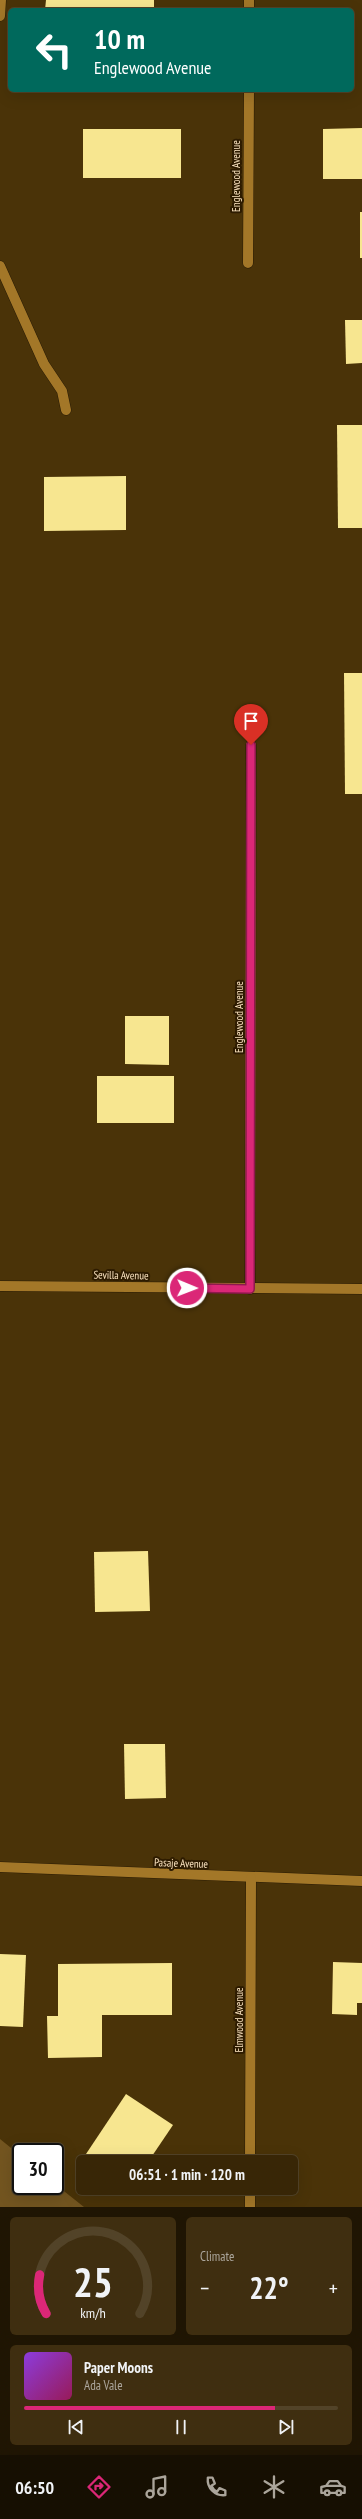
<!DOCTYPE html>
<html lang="en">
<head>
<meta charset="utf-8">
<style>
	body { margin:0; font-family:"PT Sans Narrow",sans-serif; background:#3f2e10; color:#f1f3f6; height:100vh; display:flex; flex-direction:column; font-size:15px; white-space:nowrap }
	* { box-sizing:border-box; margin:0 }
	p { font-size:13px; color:#aba59b }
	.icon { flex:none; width:22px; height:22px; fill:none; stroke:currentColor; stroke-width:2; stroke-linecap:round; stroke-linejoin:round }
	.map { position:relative; height:2207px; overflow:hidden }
	.side { display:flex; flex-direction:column; gap:10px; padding:10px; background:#1f1503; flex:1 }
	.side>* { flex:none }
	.banner { position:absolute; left:8px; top:8px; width:346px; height:84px; border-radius:6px; box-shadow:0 4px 16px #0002,0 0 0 1px #524328; background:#00695c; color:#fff; overflow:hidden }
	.speed { position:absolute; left:12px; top:2143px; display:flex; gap:8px; font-size:20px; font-weight:700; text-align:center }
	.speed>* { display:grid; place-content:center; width:52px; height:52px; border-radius:50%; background:#382606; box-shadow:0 4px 16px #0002,0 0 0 1px #524328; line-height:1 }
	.speed .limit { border:2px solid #111; border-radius:6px; background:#fff; color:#111 }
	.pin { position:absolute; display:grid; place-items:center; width:34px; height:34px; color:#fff; margin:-41px -17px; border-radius:50% 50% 50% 0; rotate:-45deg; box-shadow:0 0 4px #0007 }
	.pin .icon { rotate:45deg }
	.me { position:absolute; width:44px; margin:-22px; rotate:91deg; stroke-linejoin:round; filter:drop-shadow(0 0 3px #0008) }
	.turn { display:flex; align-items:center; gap:14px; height:84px; padding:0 20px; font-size:18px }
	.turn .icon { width:52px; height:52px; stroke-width:2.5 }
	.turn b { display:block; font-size:28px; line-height:34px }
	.big { font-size:30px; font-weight:600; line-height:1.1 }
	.side .tile { flex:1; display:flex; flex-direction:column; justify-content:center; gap:6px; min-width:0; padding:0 14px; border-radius:6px; background:#3f2e10 }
	.side .dial { align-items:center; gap:0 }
	.dial svg { height:104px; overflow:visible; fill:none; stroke:#524328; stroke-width:7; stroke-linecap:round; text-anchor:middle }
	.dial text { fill:#f1f3f6; stroke:none }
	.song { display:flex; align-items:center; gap:12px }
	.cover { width:48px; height:48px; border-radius:6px; background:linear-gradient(135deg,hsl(270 70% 55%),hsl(330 70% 35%)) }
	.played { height:4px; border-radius:2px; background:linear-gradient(90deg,#db2777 80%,#524328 80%) }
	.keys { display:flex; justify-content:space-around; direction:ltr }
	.heat { display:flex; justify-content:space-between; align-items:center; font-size:22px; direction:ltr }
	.side .tiles { flex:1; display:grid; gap:10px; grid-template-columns:1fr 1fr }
	.tile:last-child { grid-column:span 2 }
	.trip { position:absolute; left:76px; top:2155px; width:222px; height:40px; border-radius:6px; background:#382606; box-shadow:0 4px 16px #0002,0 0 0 1px #524328; font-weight:600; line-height:40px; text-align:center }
	.dock { display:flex; height:64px; justify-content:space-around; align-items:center; background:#160f02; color:#aba59b }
	.dock .icon { width:28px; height:28px }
	.dock .active { color:#db2777 }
	.dock b { font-size:18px; color:#f1f3f6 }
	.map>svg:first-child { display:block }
	.green { fill:#735520 }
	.building { fill:#f7e690 }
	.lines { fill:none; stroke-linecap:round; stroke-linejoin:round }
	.minor-casing { stroke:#2a1c05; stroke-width:11 }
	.minor { stroke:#a37728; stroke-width:10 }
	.route-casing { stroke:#8e194d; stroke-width:10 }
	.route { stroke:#db2777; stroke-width:7 }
	.labels { text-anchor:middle; stroke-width:4; stroke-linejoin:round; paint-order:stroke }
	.street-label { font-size:11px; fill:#fce4c0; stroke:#2d1b00 }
</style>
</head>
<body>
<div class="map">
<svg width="362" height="2207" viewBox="0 0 362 2207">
	<rect width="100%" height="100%" fill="#4a3308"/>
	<path class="green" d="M0 2139 21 2156V2186H55V2184L84 2207H0Z"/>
	<g class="building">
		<path d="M46 0H154V10H45Z"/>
		<path d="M362 128V179H323V129Z"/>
		<rect x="83" y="129" width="98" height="49"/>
		<rect x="360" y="212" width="2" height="46"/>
		<path d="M345 320H362V363L346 364Z"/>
		<path d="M337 425H362V528H338Z"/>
		<path d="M126 476V530L44 531V477Z"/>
		<path d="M344 673H362V794H345Z"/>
		<path d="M125 1016H169V1065L125 1064Z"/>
		<rect x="97" y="1076" width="77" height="47"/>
		<path d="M148 1551 150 1611 95 1612 94 1552Z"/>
		<path d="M124 1744H165L166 1798 125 1799Z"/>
		<path d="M0 1954 26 1955 23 2027 0 2026Z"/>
		<path d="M333 1962 362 1963V2003H357V2015L332 2014Z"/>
		<path d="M172 1963V2015H102V2057L48 2058 47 2016H58V1964Z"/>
		<path d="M126 2094 173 2125 148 2162H97L86 2154Z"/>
	</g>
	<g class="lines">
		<defs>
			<g id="minor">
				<path d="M249 10V0"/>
				<path d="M0 16 1 0"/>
				<path d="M248 263 249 90"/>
				<path d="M0 266 44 364 62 391 66 410"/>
				<path d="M0 1286 362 1289"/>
				<path d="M250 1289 251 745"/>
				<path d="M0 1867 362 1881"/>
				<path d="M250 2162 251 1878"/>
				<path d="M250 2207V2188"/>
			</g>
		</defs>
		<use href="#minor" class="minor-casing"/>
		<use href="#minor" class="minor"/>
	</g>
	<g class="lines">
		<defs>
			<path id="route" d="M187 1288 250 1289 251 745"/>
		</defs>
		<use href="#route" class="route-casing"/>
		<use href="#route" class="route"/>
	</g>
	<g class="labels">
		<g class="street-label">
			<text transform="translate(236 176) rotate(-90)" y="4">Englewood Avenue</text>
			<text transform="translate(239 1017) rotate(-90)" y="4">Englewood Avenue</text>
			<text transform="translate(121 1275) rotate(1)" y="4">Sevilla Avenue</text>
			<text transform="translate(181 1863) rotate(2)" y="4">Pasaje Avenue</text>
			<text transform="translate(239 2020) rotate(-90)" y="4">Elmwood Avenue</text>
		</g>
	</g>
</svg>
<div class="speed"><div class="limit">30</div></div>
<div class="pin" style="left:251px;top:745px;background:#d93025"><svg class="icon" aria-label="arrive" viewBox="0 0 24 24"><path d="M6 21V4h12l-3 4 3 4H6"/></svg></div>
<svg class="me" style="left:187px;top:1288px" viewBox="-20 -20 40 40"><circle r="17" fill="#db2777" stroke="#fff" stroke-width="3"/><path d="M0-11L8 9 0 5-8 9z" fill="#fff"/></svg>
<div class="trip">06:51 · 1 min · 120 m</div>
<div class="banner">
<div class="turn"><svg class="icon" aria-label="left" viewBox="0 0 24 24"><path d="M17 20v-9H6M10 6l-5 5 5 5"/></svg><div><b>10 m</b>Englewood Avenue</div></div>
</div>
</div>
<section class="side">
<div class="tiles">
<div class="tile dial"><svg viewBox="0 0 100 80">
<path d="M14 69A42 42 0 1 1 86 69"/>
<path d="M14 69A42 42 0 0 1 9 39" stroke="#db2777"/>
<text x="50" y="56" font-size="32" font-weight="700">25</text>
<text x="50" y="72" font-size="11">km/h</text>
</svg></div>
<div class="tile"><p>Climate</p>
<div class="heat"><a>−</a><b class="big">22°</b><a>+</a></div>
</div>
<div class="tile">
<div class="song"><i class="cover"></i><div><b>Paper Moons</b><p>Ada Vale</p></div></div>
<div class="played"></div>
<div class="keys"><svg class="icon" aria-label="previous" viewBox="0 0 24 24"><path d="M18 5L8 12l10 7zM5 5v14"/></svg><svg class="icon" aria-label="pause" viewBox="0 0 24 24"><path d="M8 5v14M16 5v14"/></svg><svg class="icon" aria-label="next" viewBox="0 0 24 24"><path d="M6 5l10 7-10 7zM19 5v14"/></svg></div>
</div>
</div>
</section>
<nav class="dock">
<b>06:50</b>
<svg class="icon active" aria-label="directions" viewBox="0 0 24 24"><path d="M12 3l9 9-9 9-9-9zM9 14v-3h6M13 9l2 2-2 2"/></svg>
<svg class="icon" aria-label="music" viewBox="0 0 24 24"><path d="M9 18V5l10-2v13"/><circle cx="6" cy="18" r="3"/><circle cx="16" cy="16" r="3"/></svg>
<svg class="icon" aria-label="phone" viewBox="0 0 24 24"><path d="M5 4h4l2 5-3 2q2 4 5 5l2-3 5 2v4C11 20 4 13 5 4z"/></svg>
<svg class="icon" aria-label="climate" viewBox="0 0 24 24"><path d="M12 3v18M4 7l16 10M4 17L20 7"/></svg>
<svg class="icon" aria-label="car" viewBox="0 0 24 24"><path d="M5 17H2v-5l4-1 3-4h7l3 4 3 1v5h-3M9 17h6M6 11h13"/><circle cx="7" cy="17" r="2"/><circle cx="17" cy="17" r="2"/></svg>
</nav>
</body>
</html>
